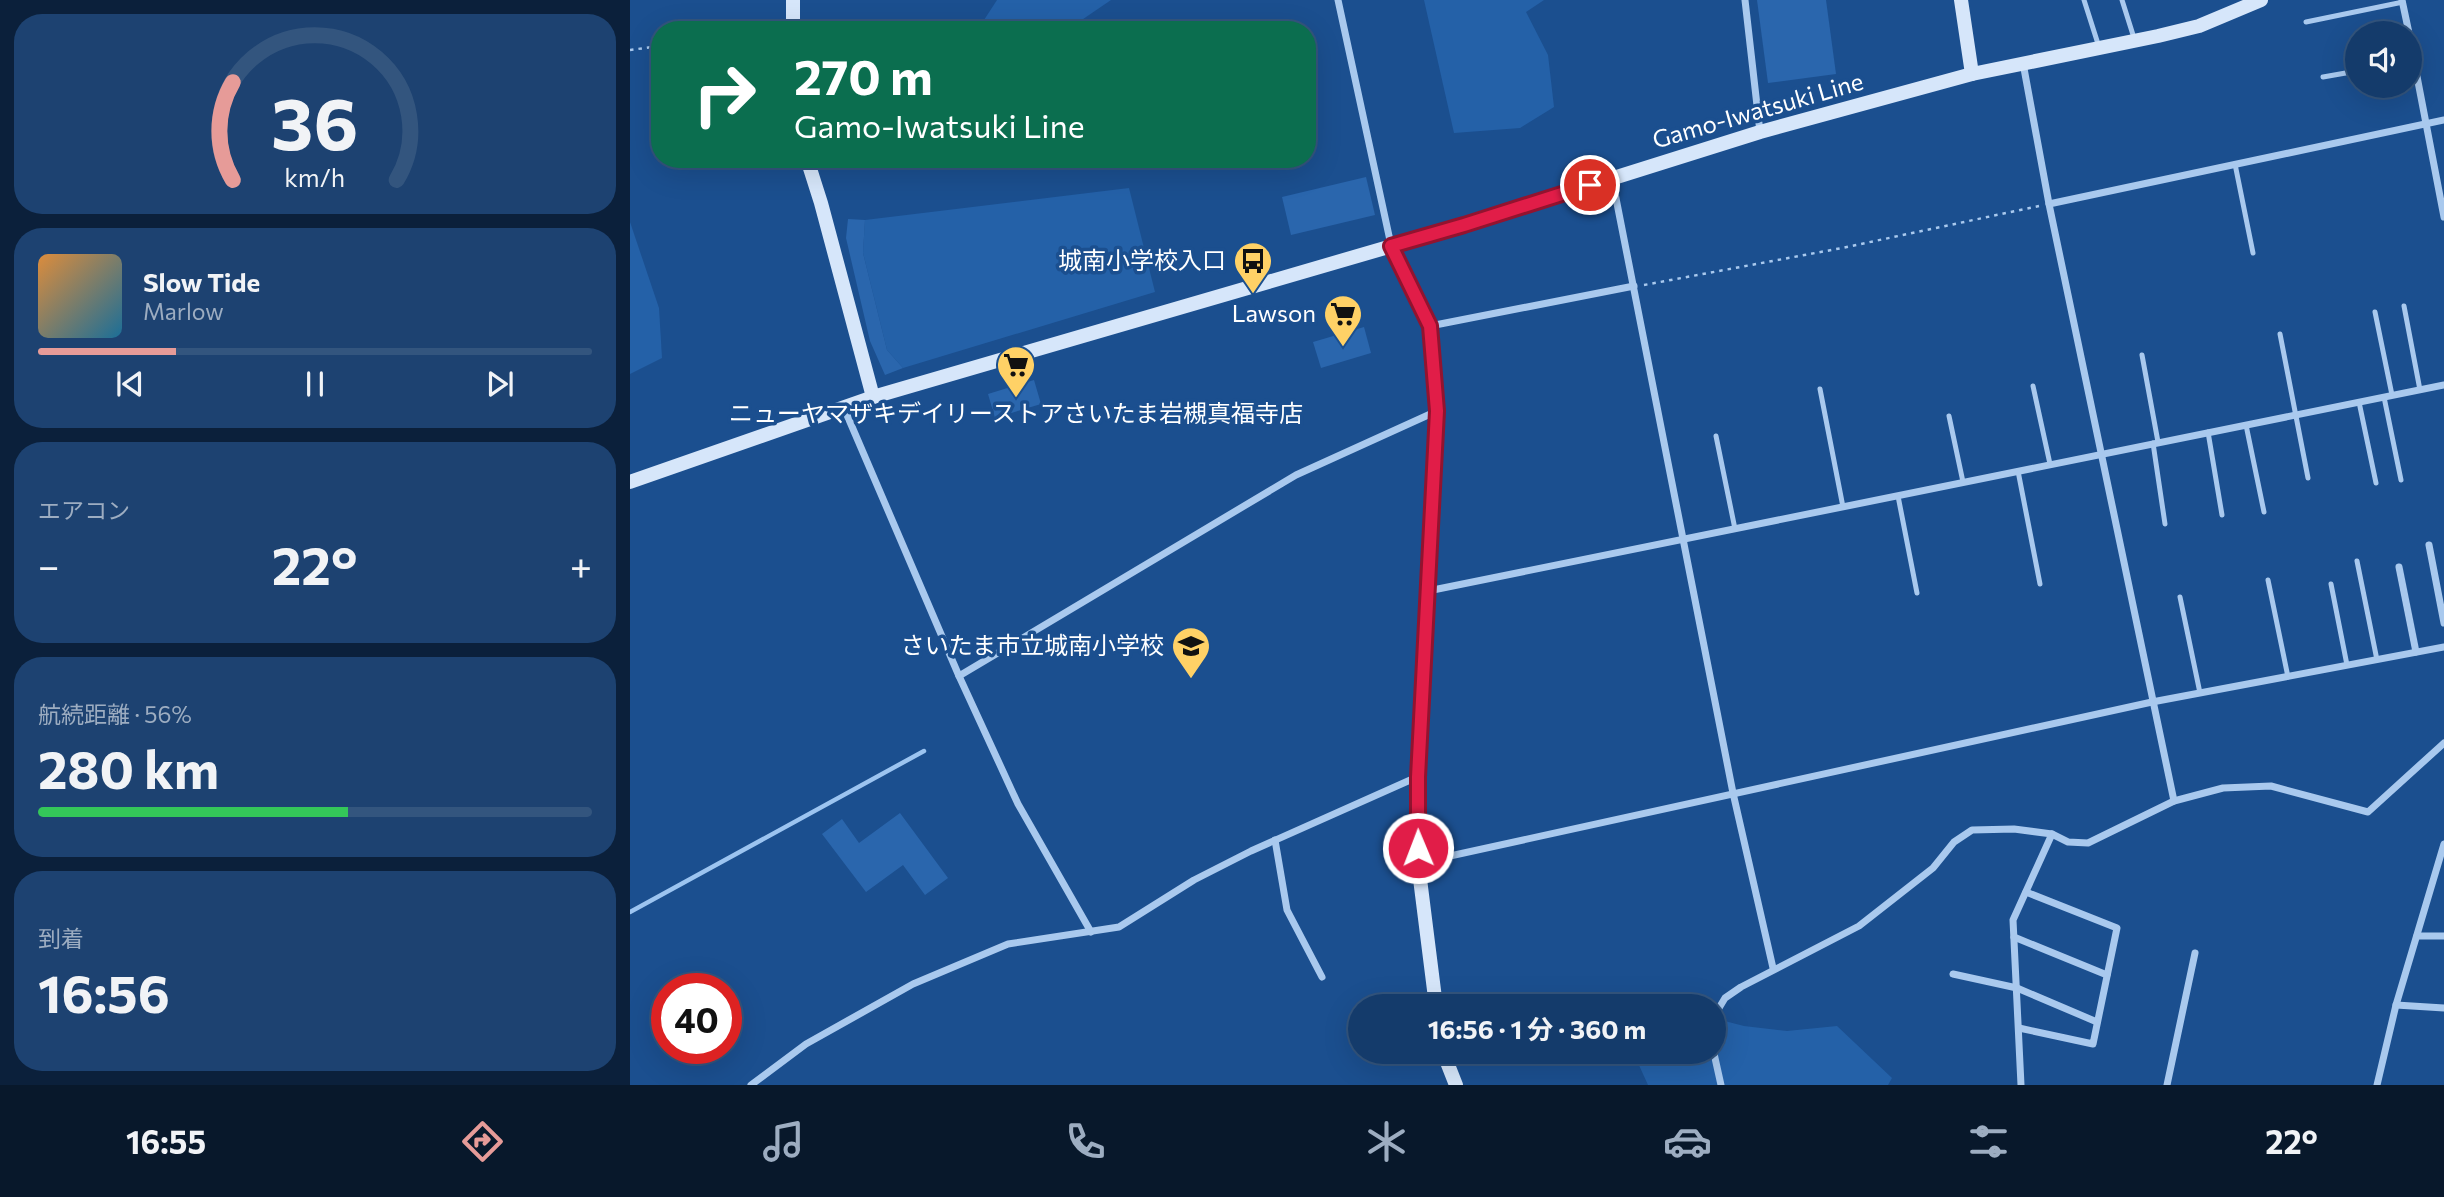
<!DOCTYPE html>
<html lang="ja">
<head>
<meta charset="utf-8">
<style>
	body { margin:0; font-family:Commissioner,"Noto Sans JP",sans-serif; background:#1d4271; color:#f1f3f6; height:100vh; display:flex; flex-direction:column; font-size:26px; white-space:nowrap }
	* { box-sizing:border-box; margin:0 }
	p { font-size:23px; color:#9dadc1 }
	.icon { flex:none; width:38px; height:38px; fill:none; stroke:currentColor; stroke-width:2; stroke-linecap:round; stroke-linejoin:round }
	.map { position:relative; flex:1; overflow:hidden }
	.drawer { display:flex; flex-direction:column; gap:14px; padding:14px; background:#0b203b; width:630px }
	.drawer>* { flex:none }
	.top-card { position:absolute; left:21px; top:21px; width:665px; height:147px; border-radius:28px; box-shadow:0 7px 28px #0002,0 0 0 2px #33557e; background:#0b6e4f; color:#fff; overflow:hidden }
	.fabs { position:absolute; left:1715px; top:21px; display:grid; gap:14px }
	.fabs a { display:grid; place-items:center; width:77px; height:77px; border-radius:50%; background:#143b6b; box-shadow:0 7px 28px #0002,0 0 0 2px #33557e; font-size:35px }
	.speed { position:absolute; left:21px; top:973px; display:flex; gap:14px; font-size:35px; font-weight:700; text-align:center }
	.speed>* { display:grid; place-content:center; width:91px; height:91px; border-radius:50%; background:#143b6b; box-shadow:0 7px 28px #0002,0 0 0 2px #33557e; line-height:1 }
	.speed .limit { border:10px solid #d22; background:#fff; color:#111 }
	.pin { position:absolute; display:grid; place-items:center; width:60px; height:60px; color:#fff; margin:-30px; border:4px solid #fff; border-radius:50%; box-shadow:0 2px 7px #0007 }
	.me { position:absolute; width:77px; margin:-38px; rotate:359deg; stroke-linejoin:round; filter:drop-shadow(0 0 5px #0008) }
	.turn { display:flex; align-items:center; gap:24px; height:147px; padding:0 28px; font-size:32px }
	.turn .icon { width:91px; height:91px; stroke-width:2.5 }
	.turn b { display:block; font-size:49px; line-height:60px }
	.big { font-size:52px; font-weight:700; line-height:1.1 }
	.drawer .tile { flex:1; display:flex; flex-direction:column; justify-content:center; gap:10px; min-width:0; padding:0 24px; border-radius:28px; background:#1d4271 }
	.drawer .dial { align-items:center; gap:0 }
	.dial svg { height:182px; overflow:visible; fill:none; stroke:#33557e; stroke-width:7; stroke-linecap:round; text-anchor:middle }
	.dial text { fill:#f1f3f6; stroke:none }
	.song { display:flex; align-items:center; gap:21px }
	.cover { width:84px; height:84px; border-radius:10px; background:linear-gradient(135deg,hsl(30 70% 55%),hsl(200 70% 35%)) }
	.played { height:7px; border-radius:4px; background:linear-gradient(90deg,#e69b98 25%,#33557e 25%) }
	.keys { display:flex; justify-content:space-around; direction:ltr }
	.heat { display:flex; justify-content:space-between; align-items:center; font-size:38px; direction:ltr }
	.charge { height:10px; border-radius:5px; background:linear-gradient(90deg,#34c759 56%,#33557e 0) }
	.trip { position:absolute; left:718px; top:994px; width:378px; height:70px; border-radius:35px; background:#143b6b; box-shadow:0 7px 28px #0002,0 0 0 2px #33557e; font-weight:700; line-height:70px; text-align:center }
	.dock { display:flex; height:112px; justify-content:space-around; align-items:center; background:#08182b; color:#9dadc1 }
	.dock .icon { width:49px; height:49px }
	.dock .selected { color:#e69b98 }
	.dock b { font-size:32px; color:#f1f3f6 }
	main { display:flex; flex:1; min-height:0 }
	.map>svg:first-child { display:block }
	.green { fill:#2461a8 }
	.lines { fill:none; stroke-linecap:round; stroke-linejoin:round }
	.stream { stroke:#9cc4f0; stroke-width:4.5 }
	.building { fill:#2a66ad }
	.path { stroke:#a9c9ee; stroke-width:2.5; stroke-dasharray:3.5 5; stroke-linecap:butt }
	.lane { stroke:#a9c9ee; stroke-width:5 }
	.street { stroke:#a9c9ee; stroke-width:7 }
	.secondary { stroke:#d6e6fa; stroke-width:14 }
	.route-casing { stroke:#92132f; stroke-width:18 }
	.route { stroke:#e11d48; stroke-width:12 }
	.labels { text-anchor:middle; stroke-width:7; stroke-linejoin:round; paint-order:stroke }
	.street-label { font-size:24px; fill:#fff; stroke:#1b4f8f }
	.poi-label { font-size:24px; fill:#fff; stroke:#1b4f8f; text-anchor:end }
</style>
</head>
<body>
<main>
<section class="drawer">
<div class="tile dial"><svg viewBox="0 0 100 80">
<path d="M14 69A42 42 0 1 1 86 69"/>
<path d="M14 69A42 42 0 0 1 14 26" stroke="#e69b98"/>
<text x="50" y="56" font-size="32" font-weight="700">36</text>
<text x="50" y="72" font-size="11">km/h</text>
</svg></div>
<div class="tile">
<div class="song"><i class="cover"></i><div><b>Slow Tide</b><p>Marlow</p></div></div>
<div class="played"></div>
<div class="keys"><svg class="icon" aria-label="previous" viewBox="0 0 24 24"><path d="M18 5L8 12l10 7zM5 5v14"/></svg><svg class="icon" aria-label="pause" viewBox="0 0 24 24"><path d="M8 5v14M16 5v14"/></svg><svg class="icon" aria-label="next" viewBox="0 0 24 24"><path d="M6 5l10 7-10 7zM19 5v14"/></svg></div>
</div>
<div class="tile"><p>エアコン</p>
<div class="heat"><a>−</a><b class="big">22°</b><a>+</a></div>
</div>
<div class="tile"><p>航続距離 · 56%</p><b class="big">280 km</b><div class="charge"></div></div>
<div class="tile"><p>到着</p><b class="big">16:56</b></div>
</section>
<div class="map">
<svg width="1814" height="1085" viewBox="0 0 1814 1085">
	<rect width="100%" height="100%" fill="#1b4f8f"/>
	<g class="green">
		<path d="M367 0H481L437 30H355L354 20Z"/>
		<path d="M794 0H914L896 12 918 55 924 107 890 128 824 133Z"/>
		<path d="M499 188 525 292 273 368 257 350 233 253 235 220Z"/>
		<path d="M0 222 29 308 32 358 0 374Z"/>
		<path d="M1083 1018 1114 1026 1157 1031 1207 1026 1262 1078 1258 1085H1018L1003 1052H1083Z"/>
	</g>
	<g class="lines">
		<path class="stream" d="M0 912 294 751"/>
	</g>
	<g class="building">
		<path d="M1127 0H1196L1206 74 1138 83Z"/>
		<path d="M736 177 745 215 661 235 652 197Z"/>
		<path d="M218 219 235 220 233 253 257 350 273 368 255 375 240 341 216 238Z"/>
		<path d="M734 327 741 353 691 368 683 342Z"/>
		<path d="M404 380 411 404 365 418 358 394Z"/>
		<path d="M270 813 318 878 295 895 273 865 236 892 192 834 212 819 229 843Z"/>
	</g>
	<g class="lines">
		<g class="path">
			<path d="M0 50 30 46"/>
			<path d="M1014 285 1212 248 1409 206"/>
		</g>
		<g class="lane">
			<path d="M1454 0 1469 47"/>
			<path d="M1492 0 1504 38"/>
			<path d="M1676 22 1773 2"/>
			<path d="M1693 77 1727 71"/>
			<path d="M1605 164 1623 253"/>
			<path d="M1774 306 1790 390"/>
			<path d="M1745 312 1762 395"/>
			<path d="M1650 334 1678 478"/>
			<path d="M1512 355 1528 442"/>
			<path d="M1403 386 1420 464"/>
			<path d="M1190 389 1213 507"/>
			<path d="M1754 397 1771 480"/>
			<path d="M1729 402 1746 483"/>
			<path d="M1319 416 1333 482"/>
			<path d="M1616 425 1634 512"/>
			<path d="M1578 432 1592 515"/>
			<path d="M1086 436 1105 529"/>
			<path d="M1523 443 1535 524"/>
			<path d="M1388 471 1410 584"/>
			<path d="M1268 496 1287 593"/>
			<path d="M1727 561 1747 660"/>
			<path d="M1638 580 1658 677"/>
			<path d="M1701 584 1717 665"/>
			<path d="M1550 597 1570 693"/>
		</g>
		<g class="street">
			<path d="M708 0 761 245"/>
			<path d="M1115 0 1130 132"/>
			<path d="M1772 0 1779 33"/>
			<path d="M1780 40 1814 217"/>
			<path d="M1393 63 1419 204 1544 801"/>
			<path d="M982 178 1103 793 1143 968"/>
			<path d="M1419 204 1814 120"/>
			<path d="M800 326 1004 286"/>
			<path d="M214 408 329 676 388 804 461 932"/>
			<path d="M1799 545 1814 623"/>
			<path d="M1769 567 1786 652"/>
			<path d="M798 591 1814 385"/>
			<path d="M329 676 666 475 807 411"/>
			<path d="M645 840 657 910 692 977"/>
			<path d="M788 863 1522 702 1814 647"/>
			<path d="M1787 936H1814"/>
			<path d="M1384 937 1477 975"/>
			<path d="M1323 974 1387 988 1467 1022"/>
			<path d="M1766 1005 1814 1008"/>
			<path d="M1083 1018 1095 998 1111 987 1229 926 1303 868 1324 842 1342 830 1384 829 1422 834 1438 842 1458 843 1544 801 1593 788 1641 786 1738 812 1814 743"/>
			<path d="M1389 1028 1463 1044 1487 928 1396 892"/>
			<path d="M1083 1049 1091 1085"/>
			<path d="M121 1085 176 1044 283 984 378 944 489 927 564 880 621 851 787 777"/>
			<path d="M1391 1085 1383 920 1422 834"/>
			<path d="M1537 1085 1565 953"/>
			<path d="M1747 1085 1766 1005 1814 844"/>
		</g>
		<g class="secondary">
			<path d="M163 0V30"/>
			<path d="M1331 0 1342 74"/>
			<path d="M177 159 191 203 243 397"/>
			<path d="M761 245 800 326 807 411 788 777V863L806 1006"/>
			<path d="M0 482 243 397 834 225 1130 132 1342 74 1528 36 1569 26 1631 0"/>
			<path d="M813 1052 826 1085"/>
		</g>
	</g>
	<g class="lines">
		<defs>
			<path id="route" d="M788 848V777L807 411 800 326 761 246 834 225 960 185"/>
		</defs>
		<use href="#route" class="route-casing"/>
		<use href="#route" class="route"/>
	</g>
	<defs>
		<symbol id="bus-pin" viewBox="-11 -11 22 30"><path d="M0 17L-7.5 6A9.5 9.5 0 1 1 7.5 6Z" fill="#ffd166" stroke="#1b4f8f"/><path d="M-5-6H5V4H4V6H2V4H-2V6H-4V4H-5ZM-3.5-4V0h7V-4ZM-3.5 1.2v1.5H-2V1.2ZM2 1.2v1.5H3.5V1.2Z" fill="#111"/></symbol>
		<symbol id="supermarket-pin" viewBox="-11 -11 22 30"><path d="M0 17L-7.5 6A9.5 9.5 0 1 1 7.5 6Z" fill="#ffd166" stroke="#1b4f8f"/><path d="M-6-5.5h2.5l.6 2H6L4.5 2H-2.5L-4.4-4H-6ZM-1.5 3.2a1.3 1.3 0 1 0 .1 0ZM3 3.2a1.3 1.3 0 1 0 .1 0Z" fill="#111"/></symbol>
		<symbol id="school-pin" viewBox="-11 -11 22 30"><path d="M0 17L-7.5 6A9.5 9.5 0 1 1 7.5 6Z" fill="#ffd166" stroke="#1b4f8f"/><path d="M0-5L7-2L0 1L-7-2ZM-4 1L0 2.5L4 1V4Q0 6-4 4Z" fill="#111"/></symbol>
	</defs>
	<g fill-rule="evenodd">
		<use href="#bus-pin" x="601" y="239" width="44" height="60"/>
		<use href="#supermarket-pin" x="691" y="292" width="44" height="60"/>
		<use href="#supermarket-pin" x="364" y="343" width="44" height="60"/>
		<use href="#school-pin" x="539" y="624" width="44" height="60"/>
	</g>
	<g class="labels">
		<g class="street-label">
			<text transform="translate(1128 111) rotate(-16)" y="8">Gamo-Iwatsuki Line</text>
		</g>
		<g class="poi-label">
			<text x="596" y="269">城南小学校入口</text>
			<text x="686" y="322">Lawson</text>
			<text x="386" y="422" text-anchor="middle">ニューヤマザキデイリーストアさいたま岩槻真福寺店</text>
			<text x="534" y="654">さいたま市立城南小学校</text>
		</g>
	</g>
</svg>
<div class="fabs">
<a><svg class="icon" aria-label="sound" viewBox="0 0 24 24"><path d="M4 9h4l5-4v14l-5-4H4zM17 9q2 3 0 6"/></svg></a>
</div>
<div class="speed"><div class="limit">40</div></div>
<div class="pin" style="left:960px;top:185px;background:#d93025"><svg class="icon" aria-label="arrive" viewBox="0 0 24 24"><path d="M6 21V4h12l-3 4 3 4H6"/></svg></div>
<svg class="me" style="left:788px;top:848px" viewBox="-20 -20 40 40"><circle r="17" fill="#e11d48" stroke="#fff" stroke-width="3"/><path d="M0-11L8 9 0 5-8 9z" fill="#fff"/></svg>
<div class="trip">16:56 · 1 分 · 360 m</div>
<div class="top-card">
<div class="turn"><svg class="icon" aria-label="right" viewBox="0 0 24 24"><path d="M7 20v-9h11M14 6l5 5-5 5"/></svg><div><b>270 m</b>Gamo-Iwatsuki Line</div></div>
</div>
</div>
</main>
<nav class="dock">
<b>16:55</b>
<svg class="icon selected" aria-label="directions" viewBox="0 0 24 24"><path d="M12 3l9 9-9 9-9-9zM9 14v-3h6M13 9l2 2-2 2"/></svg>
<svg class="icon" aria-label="music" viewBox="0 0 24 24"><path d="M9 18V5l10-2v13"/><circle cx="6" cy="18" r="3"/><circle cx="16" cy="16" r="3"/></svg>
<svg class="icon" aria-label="phone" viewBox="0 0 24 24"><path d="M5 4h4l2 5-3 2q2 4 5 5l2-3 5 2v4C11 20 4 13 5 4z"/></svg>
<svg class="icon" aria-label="climate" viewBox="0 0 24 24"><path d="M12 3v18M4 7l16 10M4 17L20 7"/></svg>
<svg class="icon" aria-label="car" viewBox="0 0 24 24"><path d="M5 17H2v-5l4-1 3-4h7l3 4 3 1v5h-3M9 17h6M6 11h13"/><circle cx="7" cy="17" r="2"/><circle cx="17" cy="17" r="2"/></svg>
<svg class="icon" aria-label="filters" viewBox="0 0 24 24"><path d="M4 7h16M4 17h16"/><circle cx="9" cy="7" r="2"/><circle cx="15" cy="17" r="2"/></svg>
<b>22°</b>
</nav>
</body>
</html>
